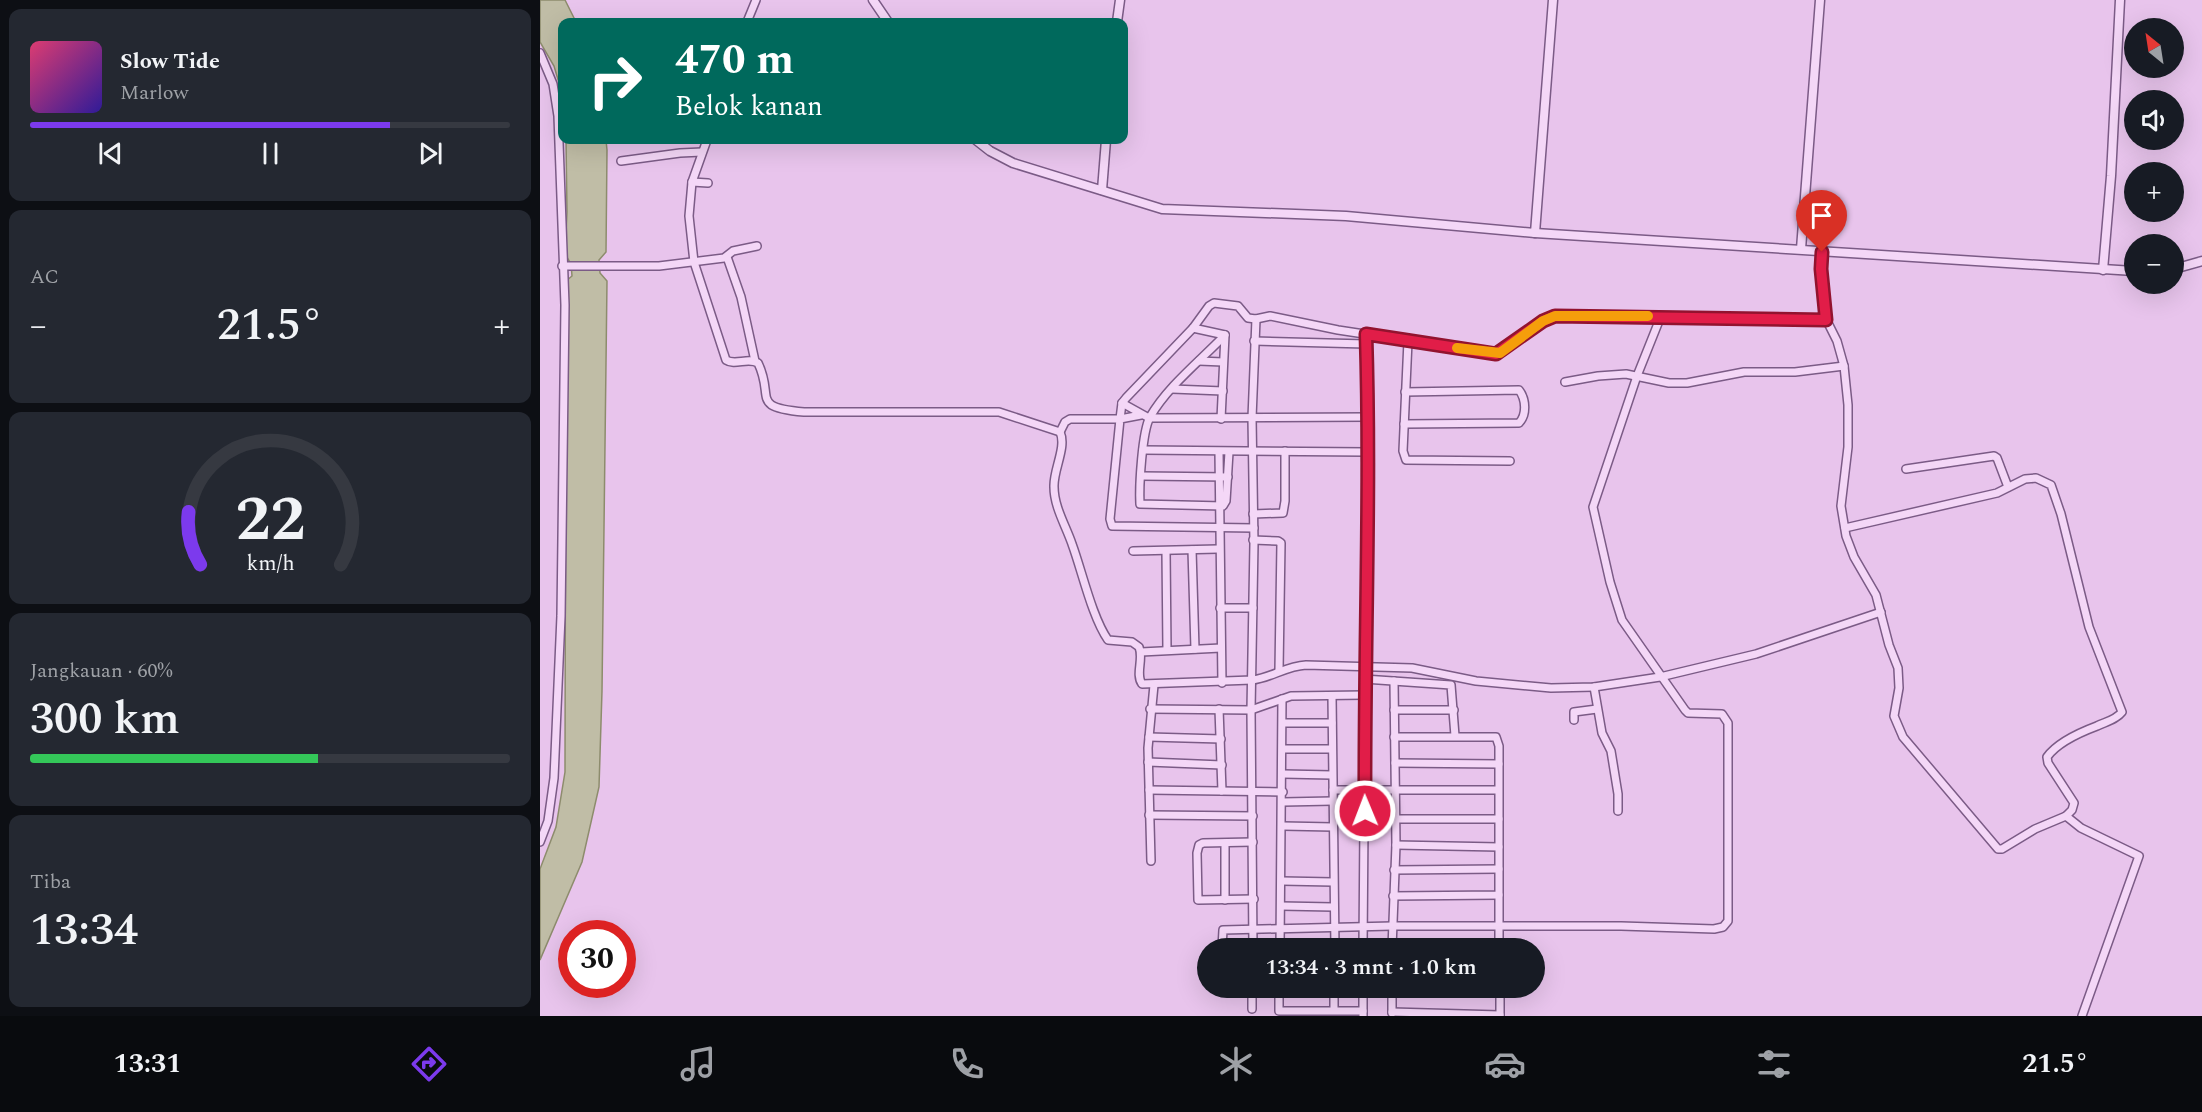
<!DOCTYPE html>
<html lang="id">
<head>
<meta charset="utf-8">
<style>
	body { margin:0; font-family:Spectral,serif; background:#242831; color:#f1f3f6; height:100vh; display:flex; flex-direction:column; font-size:22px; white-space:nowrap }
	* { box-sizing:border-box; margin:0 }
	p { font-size:20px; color:#9ea1a6 }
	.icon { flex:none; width:33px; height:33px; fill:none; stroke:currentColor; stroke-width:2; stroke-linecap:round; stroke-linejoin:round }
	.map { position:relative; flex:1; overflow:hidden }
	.panel { display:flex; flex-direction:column; gap:9px; padding:9px; background:#0d0f14; width:540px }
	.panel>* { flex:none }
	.guide { position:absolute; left:18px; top:18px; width:570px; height:126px; border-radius:12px; box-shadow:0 6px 24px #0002; background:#00695c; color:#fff; overflow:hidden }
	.needle { width:39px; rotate:330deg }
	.controls { position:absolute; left:1584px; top:18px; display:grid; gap:12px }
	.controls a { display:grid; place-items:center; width:60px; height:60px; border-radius:50%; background:#171b24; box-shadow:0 6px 24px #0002; font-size:30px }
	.speed { position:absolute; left:18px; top:920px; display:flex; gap:12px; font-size:30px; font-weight:700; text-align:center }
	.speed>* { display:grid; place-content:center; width:78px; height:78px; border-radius:50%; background:#171b24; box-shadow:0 6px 24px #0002; line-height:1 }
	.speed .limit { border:9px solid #d22; background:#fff; color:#111 }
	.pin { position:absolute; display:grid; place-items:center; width:51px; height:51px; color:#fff; margin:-62px -26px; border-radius:50% 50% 50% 0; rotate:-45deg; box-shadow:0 0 6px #0007 }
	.pin .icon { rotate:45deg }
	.me { position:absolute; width:66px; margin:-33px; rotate:359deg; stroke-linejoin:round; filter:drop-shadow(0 0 4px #0008) }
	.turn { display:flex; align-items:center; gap:21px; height:126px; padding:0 18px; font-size:27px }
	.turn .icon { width:78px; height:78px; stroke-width:2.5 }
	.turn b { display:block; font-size:42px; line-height:51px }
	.big { font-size:45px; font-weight:600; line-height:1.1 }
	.panel .tile { flex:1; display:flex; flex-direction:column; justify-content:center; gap:9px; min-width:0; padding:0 21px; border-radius:12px; background:#242831 }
	.panel .dial { align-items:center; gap:0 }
	.dial svg { height:156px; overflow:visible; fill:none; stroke:#363941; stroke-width:7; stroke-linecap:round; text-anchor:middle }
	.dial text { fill:#f1f3f6; stroke:none }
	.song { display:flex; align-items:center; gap:18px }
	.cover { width:72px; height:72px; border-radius:9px; background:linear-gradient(135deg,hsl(340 70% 55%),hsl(250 70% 35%)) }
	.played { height:6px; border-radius:3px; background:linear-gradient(90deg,#7c3aed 75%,#363941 75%) }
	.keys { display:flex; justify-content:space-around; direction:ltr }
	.heat { display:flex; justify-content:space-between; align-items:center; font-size:33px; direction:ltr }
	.charge { height:9px; border-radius:4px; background:linear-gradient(90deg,#34c759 60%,#363941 0) }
	.trip { position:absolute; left:657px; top:938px; width:348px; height:60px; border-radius:30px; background:#171b24; box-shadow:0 6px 24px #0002; font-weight:600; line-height:60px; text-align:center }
	.dock { display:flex; height:96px; justify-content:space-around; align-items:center; background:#090b0e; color:#9ea1a6 }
	.dock .icon { width:42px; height:42px }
	.dock .current { color:#7c3aed }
	.dock b { font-size:27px; color:#f1f3f6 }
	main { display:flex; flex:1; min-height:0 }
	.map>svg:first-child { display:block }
	.water { fill:#c0bda6; stroke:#8d8c6d; stroke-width:1.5 }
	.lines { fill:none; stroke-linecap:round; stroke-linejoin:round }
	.minor-casing { stroke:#7b5b86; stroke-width:10 }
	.tertiary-casing { stroke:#7b5b86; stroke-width:11 }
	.minor { stroke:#f4d7f7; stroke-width:7 }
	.tertiary { stroke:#f4d7f7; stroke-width:8 }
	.route-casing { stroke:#92132f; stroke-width:15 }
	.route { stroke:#e11d48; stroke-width:10 }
	.slow { stroke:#f59e0b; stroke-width:10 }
</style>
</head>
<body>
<main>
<section class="panel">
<div class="tile">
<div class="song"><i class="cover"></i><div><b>Slow Tide</b><p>Marlow</p></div></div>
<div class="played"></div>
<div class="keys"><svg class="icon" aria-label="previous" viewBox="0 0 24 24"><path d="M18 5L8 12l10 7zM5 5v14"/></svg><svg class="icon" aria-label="pause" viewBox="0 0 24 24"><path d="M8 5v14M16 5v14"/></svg><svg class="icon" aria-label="next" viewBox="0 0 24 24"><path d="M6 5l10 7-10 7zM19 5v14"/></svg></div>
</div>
<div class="tile"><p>AC</p>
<div class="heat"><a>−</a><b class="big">21.5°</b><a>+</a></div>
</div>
<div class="tile dial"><svg viewBox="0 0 100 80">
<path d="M14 69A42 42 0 1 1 86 69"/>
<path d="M14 69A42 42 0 0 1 8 42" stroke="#7c3aed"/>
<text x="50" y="56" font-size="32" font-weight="700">22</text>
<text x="50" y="72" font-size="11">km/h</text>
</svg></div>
<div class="tile"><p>Jangkauan · 60%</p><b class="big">300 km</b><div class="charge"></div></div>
<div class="tile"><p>Tiba</p><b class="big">13:34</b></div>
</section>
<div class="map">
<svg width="1662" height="1016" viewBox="0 0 1662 1016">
	<rect width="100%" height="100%" fill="#e8c4ec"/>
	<g class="water">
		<path d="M0 0H25L36 22H22V93L14 66 0 42Z"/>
		<path d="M26 140H66L67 150 66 252 59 260 60 273 67 281 62 691 59 787 42 862 0 960V869L16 827 25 772 26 281 32 276 31 264 25 254 27 212Z"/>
	</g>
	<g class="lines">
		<defs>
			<g id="minor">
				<path d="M207 22 216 0"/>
				<path d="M0 53 13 84 18 116 25 305 21 616 14 778 8 821 0 842"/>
				<path d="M167 140 152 182 149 216 154 262 186 360C195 366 208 357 218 363 235 398 209 407 264 412H459L520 432C527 447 513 470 514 487 514 507 526 526 532 544 542 571 552 617 568 640L592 642 599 647C604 659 595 674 602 684L712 680C731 678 746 666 766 665L872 668 936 681 1011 688 1054 687 1120 677 1216 654 1341 612"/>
				<path d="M81 161 140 153 162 152"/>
				<path d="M152 182 168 183"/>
				<path d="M1282 252 1281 269 1286 319"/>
				<path d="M187 257 201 297 215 361"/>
				<path d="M22 266H119L184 258 193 251 217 246"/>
				<path d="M653 328 685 335 681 419"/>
				<path d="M685 335C660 361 628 386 610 417 602 432 599 486 600 504L683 506 686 501 689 452"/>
				<path d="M714 341 826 344"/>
				<path d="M868 341 863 451 866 460 970 461"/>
				<path d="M659 361 683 362"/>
				<path d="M1025 382 1058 376 1086 374 1129 383H1147L1204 372H1255L1304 366"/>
				<path d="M632 389 683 391"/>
				<path d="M582 403 609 418 828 417"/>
				<path d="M601 415 580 419 570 519 572 526 714 528"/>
				<path d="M864 424 979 423C987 415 986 399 979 390L865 392"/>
				<path d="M520 432 525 422 530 419H580L582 403 586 398 653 328 669 306 674 303 698 306 708 318 716 319 730 316 798 330 956 354 1003 321 1015 316 1286 319 1297 341 1304 366 1308 405V447L1301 506 1306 536 1314 557 1336 595 1349 645 1358 668 1359 688 1354 716 1363 737 1458 849H1462L1495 829 1526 816 1541 828 1599 856 1542 1016"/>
				<path d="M603 450 827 452 826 334"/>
				<path d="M679 452 682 683"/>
				<path d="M1366 469 1454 456 1457 458 1468 487"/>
				<path d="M602 476 688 477"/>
				<path d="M713 514 743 513 745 501V451"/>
				<path d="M1305 528 1457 493 1485 479 1496 478 1511 485 1521 514 1549 627 1582 712C1576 720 1565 722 1557 726 1541 732 1517 743 1507 757L1508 763 1534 803 1532 810 1526 816"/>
				<path d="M713 540 738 541 741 543 739 670"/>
				<path d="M652 550 655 649"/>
				<path d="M593 551 678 549"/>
				<path d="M626 551 627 650"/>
				<path d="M680 608H713"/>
				<path d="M601 652 681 648"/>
				<path d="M824 679 911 685 915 736"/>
				<path d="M1054 687 1062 733 1071 751 1078 794V811"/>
				<path d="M792 696 795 948"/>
				<path d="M610 709 711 710 751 696 824 695"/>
				<path d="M679 709 682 791"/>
				<path d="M854 710H914"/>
				<path d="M1034 720V712L1057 709"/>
				<path d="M743 723H792"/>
				<path d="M609 737 681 739"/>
				<path d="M743 749H792"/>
				<path d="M608 762 682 765"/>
				<path d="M855 763 959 764"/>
				<path d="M743 774 792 775"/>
				<path d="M609 790 743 792"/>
				<path d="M793 790H958"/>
				<path d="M743 802 793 801"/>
				<path d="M609 815 713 816"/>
				<path d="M856 819H959"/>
				<path d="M743 826 793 827"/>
				<path d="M713 842 663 843 659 845 657 853 658 900 714 899"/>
				<path d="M685 843V900"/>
				<path d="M856 845 959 847"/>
				<path d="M611 861 608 748 614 685"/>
				<path d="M854 870 959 869"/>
				<path d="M742 881 793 882"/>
				<path d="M959 895V948"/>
				<path d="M853 896 959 895V746L956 737H854"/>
				<path d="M741 906 793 907"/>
				<path d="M682 948 683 930 852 926H1081L1174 929 1183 927 1188 921V723L1182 714 1148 713 1145 710 1082 620 1070 582 1053 507 1097 376 1121 316"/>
				<path d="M713 948 711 710 714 543 712 418 716 319"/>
				<path d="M740 948 742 699"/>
				<path d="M823 948 827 452"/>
				<path d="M852 948 856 845 854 681"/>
				<path d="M739 987V1011H823"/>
				<path d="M794 987V1010"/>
				<path d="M852 987V1013"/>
				<path d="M960 987V1016"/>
				<path d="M712 1009V987"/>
				<path d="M852 1012 960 1015"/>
				<path d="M823 1016V987"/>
			</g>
			<g id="tertiary">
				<path d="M333 0 348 22"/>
				<path d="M577 22 580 0"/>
				<path d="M436 140 450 151 473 163 622 209 806 216 995 233 1013 0"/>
				<path d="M562 190 566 140"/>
				<path d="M995 233 1594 271"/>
				<path d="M1261 249 1280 0"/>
				<path d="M1634 269 1662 261"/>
				<path d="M1563 270 1571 176 1580 0"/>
			</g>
		</defs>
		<use href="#minor" class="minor-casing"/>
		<use href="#tertiary" class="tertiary-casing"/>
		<use href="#minor" class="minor"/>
		<use href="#tertiary" class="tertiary"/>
	</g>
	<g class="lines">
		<defs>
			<path id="route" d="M825 811C824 652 831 493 826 334L956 354 1003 321 1015 316 1286 320 1281 269 1282 252"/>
		</defs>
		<use href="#route" class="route-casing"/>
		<use href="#route" class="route"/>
		<path class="slow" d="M917 348 960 353 1003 321 1015 316H1108"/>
	</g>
</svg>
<div class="controls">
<a><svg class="needle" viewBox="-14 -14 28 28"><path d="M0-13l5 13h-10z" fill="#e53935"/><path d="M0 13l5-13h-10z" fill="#9ea1a6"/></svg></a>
<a><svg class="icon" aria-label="sound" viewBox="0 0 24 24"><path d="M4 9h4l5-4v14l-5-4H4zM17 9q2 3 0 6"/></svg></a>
<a>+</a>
<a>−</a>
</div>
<div class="speed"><div class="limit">30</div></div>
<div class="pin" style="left:1282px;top:252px;background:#d93025"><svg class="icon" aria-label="arrive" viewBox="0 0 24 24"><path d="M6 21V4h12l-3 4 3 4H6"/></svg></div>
<svg class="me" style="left:825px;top:811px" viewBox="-20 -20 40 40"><circle r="17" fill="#e11d48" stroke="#fff" stroke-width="3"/><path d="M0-11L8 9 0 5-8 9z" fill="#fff"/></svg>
<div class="trip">13:34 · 3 mnt · 1.0 km</div>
<div class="guide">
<div class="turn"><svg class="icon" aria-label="right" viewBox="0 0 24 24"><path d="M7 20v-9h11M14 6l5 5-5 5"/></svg><div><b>470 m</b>Belok kanan</div></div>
</div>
</div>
</main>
<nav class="dock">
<b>13:31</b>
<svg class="icon current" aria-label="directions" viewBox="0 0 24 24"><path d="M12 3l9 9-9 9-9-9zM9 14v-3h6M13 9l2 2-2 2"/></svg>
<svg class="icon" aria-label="music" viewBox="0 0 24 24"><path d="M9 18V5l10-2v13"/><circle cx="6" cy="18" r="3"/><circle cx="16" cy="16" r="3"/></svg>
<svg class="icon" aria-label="phone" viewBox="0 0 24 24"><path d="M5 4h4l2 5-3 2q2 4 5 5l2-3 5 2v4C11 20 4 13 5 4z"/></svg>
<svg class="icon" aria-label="climate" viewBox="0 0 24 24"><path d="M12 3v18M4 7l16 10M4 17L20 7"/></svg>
<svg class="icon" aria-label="car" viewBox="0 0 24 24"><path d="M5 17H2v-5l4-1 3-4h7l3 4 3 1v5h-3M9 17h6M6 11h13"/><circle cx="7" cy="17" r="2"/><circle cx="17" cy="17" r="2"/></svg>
<svg class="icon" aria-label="filters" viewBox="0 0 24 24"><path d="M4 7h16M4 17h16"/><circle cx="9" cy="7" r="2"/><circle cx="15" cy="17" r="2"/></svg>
<b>21.5°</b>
</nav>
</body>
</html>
